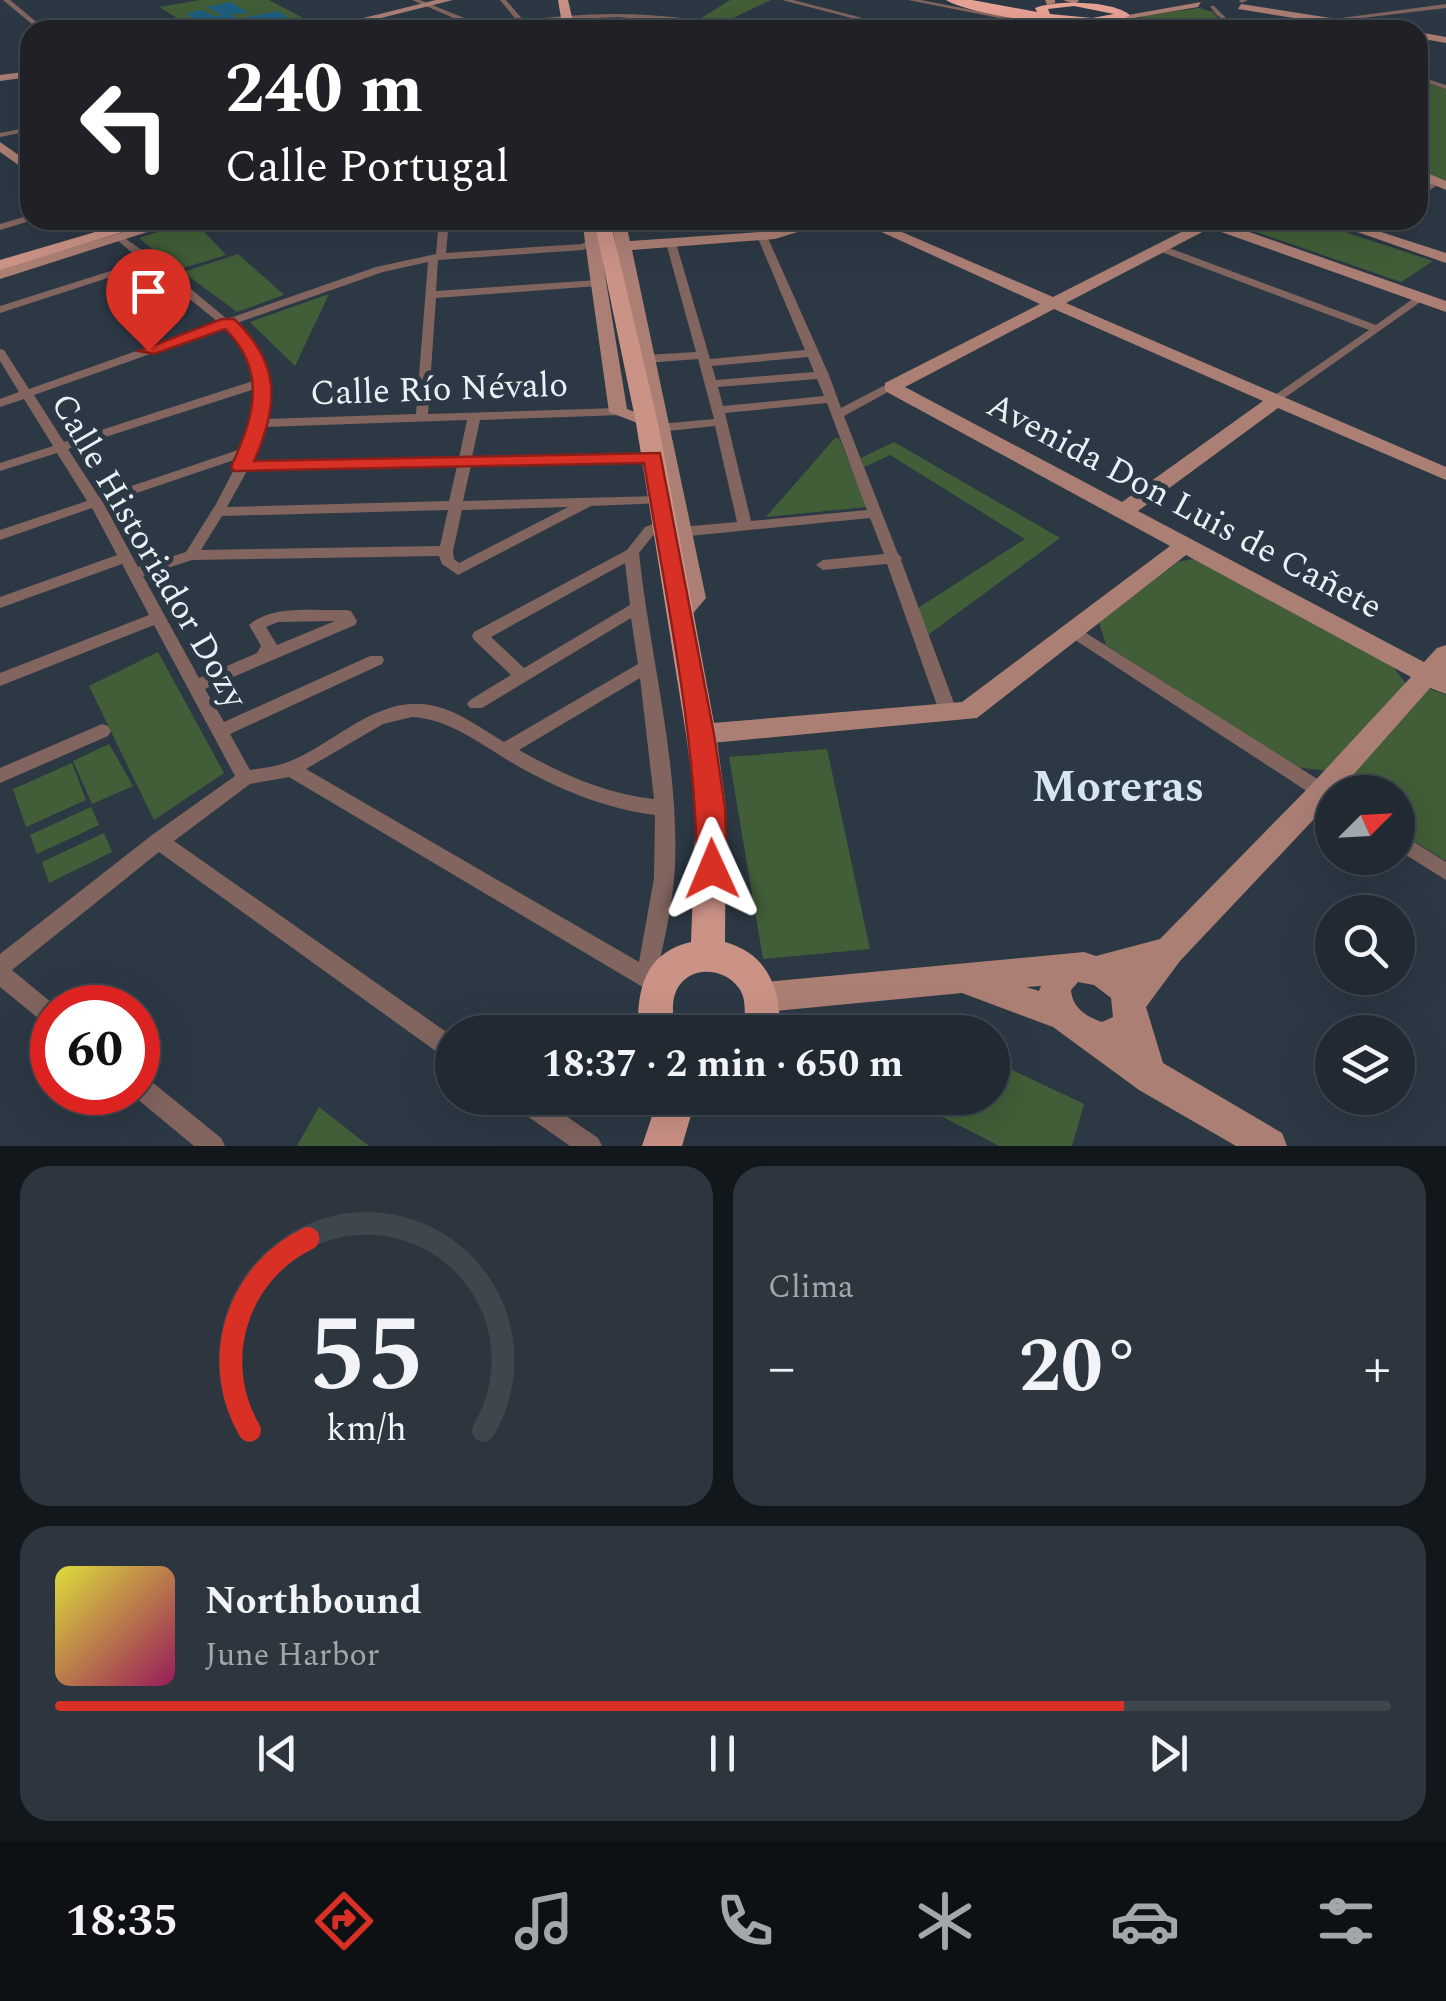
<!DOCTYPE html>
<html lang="es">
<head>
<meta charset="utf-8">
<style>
	body { margin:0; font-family:Spectral,serif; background:#2d363f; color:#f1f3f6; height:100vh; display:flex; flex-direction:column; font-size:38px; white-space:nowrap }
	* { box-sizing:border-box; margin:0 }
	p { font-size:32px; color:#a2a7ac }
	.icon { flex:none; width:55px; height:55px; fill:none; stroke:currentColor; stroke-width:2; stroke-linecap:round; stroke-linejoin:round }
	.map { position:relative; height:1146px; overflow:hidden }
	.panel { display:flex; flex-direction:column; gap:20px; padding:20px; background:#12171c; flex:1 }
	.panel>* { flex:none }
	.hud { position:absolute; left:20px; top:20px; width:1408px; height:210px; border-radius:30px; box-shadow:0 10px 40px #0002,0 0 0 2px #3e464e; background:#202124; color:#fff; overflow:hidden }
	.needle { width:65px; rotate:66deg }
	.controls { position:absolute; left:1315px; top:775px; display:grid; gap:20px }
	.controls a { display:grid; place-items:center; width:100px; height:100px; border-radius:50%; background:#212a33; box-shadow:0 10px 40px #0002,0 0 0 2px #3e464e; font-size:50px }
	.speed { position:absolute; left:30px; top:985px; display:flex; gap:20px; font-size:50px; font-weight:700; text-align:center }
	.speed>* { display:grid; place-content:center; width:130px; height:130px; border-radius:50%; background:#212a33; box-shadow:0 10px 40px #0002,0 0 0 2px #3e464e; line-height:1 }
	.speed .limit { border:15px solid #d22; background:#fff; color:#111 }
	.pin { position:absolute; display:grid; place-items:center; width:85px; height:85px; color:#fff; margin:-102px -42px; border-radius:50% 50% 50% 0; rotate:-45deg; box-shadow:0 0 10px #0007 }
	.pin .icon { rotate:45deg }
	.me { position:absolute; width:110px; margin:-55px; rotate:359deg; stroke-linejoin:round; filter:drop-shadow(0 0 8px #0008) }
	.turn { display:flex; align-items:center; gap:35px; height:210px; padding:0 40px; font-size:45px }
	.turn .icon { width:130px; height:130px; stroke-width:2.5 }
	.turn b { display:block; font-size:70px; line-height:85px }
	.big { font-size:75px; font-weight:700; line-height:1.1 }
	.panel .tile { flex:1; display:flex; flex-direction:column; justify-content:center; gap:15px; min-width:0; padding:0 35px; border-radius:30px; background:#2d363f }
	.panel .dial { align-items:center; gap:0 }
	.dial svg { height:260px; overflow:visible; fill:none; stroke:#3e464e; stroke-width:7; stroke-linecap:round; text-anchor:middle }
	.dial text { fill:#f1f3f6; stroke:none }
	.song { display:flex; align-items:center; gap:30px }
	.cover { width:120px; height:120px; border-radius:15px; background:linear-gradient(135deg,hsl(60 70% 55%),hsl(330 70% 35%)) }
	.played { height:10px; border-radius:5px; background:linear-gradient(90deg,#d93025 80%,#3e464e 80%) }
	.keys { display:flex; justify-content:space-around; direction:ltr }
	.heat { display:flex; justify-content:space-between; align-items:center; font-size:55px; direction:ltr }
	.panel .tiles { flex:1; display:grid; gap:20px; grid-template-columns:1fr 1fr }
	.tile:last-child { grid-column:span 2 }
	.trip { position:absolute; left:435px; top:1015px; width:575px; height:100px; border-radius:50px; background:#212a33; box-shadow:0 10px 40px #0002,0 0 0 2px #3e464e; font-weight:700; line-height:100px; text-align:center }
	.tabs { display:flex; height:160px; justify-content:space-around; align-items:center; background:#0d1114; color:#a2a7ac }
	.tabs .icon { width:70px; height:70px }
	.tabs .active { color:#d93025 }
	.tabs b { font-size:45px; color:#f1f3f6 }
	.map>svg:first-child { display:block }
	.green { fill:#425e38 }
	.water { fill:#1e5e81 }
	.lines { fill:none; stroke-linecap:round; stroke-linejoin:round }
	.street { fill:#82655f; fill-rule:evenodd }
	.secondary { fill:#ac7f75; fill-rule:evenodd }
	.primary { fill:#cb9286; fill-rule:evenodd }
	.highway { fill:#e8a395; fill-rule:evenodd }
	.route { fill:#d93025; stroke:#8d1f18; stroke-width:2.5 }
	.labels { text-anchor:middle; stroke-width:10; stroke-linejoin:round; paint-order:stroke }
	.street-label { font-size:35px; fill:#e9f1f8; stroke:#2c3844 }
	.near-neighbourhood-label { font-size:45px; font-weight:bold; fill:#d5e5f4; stroke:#2c3844 }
</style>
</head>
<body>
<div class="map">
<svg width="1446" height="1146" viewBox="0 0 1446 1146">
	<rect width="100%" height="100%" fill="#2c3844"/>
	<g class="green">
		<path d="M200 0H269L307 20 256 30H196L159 7Z"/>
		<path d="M730 0H771L708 30H682Z"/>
		<path d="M1199 8 1213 12 1220 21 1243 30H1127L1123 27 1144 16Z"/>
		<path d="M1418 81 1446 89V182L1418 169Z"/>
		<path d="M1249 220H1308L1433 261 1401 282 1239 226Z"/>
		<path d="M194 221 226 255 177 270 139 238Z"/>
		<path d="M238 254 282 293 284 295 237 312 183 272Z"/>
		<path d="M329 294 295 366 250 322Z"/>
		<path d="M835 438H839L867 507 766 517Z"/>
		<path d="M894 442 1060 538 928 635 918 608 1025 539 890 455 864 467 861 458Z"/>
		<path d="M1198 558 1390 663 1407 685 1327 771 1296 767 1106 645 1099 622 1178 562Z"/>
		<path d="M158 652 224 773 154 820 89 686Z"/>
		<path d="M1427 688 1446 695V861L1398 831V792H1352L1345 783Z"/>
		<path d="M109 744 133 786 92 804 73 761Z"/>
		<path d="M827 749 870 949 763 959 729 757Z"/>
		<path d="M72 763 86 800 26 827 13 789Z"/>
		<path d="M91 807 99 825 37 854 30 835Z"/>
		<path d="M104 833 112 852 49 883 42 862Z"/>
		<path d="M993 1061 1084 1104 1072 1146H999L916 1103 918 1098H992Z"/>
		<path d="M319 1107 369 1146H297Z"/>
	</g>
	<path class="water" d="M230 2 249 13 230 14 238 19 278 11 288 17 241 26 227 18 200 23 186 14 201 10 218 17 221 15 207 7Z"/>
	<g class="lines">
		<g class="street">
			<path d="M3 0H10L46 30H39Z"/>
			<path d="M412 0H420L489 28 518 22 500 0H506L524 21C582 12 639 12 696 20 714 22 733 24 749 30L618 17 554 20 500 30H481Z"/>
			<path d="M782 0H793L909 30H898Z"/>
			<path d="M908 0H921L1019 19 1014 23 958 30 961 27 1009 20Z"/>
			<path d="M1248 0 1242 3 1239 1 1240 0Z"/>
			<path d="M1446 4V8L1329 22 1326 20Z"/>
			<path d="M1210 6H1214L1226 18 1254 30C1236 30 1218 20 1210 6Z"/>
			<path d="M1418 76 1446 85V89L1418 80Z"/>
			<path d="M30 127V131L0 137V133Z"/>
			<path d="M1435 180 1443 182 1418 197V190Z"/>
			<path d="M30 215V220H33L0 230V224Z"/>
			<path d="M439 220H449L446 253 581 244 592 240 597 243 583 250 438 260 436 291 598 280 603 283 598 286 436 298 428 414 618 408 624 412 622 415 480 420 472 457 653 453 660 457 653 461 471 465 463 501 660 496 665 497 667 500 665 503 591 506 458 575 442 564 439 556 192 560 143 576 199 678 257 653 261 646 249 625C272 604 315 611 345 610L351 611 357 621 355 625 205 689 224 722 370 656H382L384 660 382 664 230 734 250 770C262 768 276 767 288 762 335 744 379 692 435 706 460 712 482 729 504 742L638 664 631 618 482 708H470L467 704 470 700 511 675 474 640 472 636 474 632 627 550 645 527 664 520 669 521 671 524 655 533 639 553C650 657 679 762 675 866 673 902 665 938 657 973L665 982 662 989 654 992 646 989 289 777 250 784 174 841 452 1036V1060L444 1057 159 852 12 970 58 1008H52V1026L44 1023 0 987V954L152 835 235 776 154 625 0 686V673L149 615 122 564 0 608V597L117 555 92 508 0 540V530L87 501 57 453 0 471V463L53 446 24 399 0 407V399L19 392 0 361V349L4 350 29 389 218 322 148 265 0 313V306L142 261 117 240 115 238 120 235 155 259 227 319 376 267 436 254ZM428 262 416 414 265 419 266 385 269 382 265 379C261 356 252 338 234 324L383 272ZM224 328C242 342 250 358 253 381L64 442 34 395ZM255 389 252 422 244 448 99 497 68 449ZM467 420 459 458 251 463 264 427ZM240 458 216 504 186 552 138 567 104 504ZM457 466 449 501 227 507 247 471ZM568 507 459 563 454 559 453 551 462 510ZM448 510 440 546 201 550 222 516ZM625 563 630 605 524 668 491 637ZM335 621 277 645 266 627 278 622ZM640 678 654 799C605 794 562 774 519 750ZM412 717C453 719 488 750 523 769 565 792 608 809 655 815L654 878 639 962 306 769 383 724Z"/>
			<path d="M1366 220H1378L1360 231H1354V227Z"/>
			<path d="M762 233 767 236 829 375 841 408 887 384 891 383 897 387 844 416 898 554 902 558 901 560 958 714 955 719 949 720 943 719 940 714 887 564 823 570 816 565 823 560 884 554 870 518 680 537 673 532 680 527 737 522 715 426 659 432 653 428 659 424 714 419 698 359 646 363 640 359 646 355 696 352 666 243 671 240 676 243 710 359 805 350 757 236ZM808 357 814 372 716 380 712 366ZM817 379 824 396 723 406 718 387ZM827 403 867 510 751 521 725 413Z"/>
			<path d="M1156 246H1164L1376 325 1417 296 1426 298 1276 404 1270 400 1272 397 1369 330 1156 250Z"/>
			<path d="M1075 626 1338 792H1332V805L1325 803 1069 636 1067 632 1069 628Z"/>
			<path d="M102 724 108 726 111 731 108 736 0 783V768Z"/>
			<path d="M1398 832 1446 862V880L1398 850Z"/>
			<path d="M138 1074 146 1077 221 1138 225 1146H194L130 1093 138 1092Z"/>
			<path d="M509 1098H540L598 1138 602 1146H570L513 1106Z"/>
		</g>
		<g class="secondary">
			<path d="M436 0H453L333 30H315Z"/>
			<path d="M1045 0H1055V3L1047 5Z"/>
			<path d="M1063 0H1078L1079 1 1074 4Z"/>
			<path d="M1201 2 1198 7 1122 20 1117 17Z"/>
			<path d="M1241 4 1388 27 1393 30H1369L1238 9Z"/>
			<path d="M1069 19 1066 24 980 30 985 27Z"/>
			<path d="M1078 24 1112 30H1055Z"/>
			<path d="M955 27 968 30H950Z"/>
			<path d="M1418 32 1446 37V43L1418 38Z"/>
			<path d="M30 71V77L0 81V75Z"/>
			<path d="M0 142 30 163V173L0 152Z"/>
			<path d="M1418 169 1446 181V190L1418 178Z"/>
			<path d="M163 220H185L0 279V269Z"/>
			<path d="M582 220H596L627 409 648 417 611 220H625L630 241 774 231 813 220H836L775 239 632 250 706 598 689 618 681 620 669 612 682 596 650 428 609 412Z"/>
			<path d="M855 220H874L1053 297 1197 224 1193 220H1222L1221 222 1446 301V312L1210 228 1066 303 1446 467V480L1278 408 1138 511 1424 662 1437 648 1446 645V694L1430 688 1338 792H1332V800L1180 961 1146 1007 1163 1063 1282 1133 1287 1146H1236L1139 1090 1053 1027 962 993 765 1012 754 1008 749 997 754 986 765 982 1084 952 1096 956 1160 939 1312 784 1411 677 1186 555 977 718 701 744 692 741 688 734 692 727 701 724 962 702 1170 546 885 391V383L1040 304ZM1054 309 1263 401 1122 502 905 387ZM1078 982 1094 985 1111 998 1113 1017 1102 1022C1086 1017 1072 1007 1071 990ZM1041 986 1039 991 1026 987Z"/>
			<path d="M1323 220H1344L1446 253V263Z"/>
		</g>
		<g class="primary">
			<path d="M558 0H568L575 30H563Z"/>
			<path d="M136 220H161L0 270V260Z"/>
			<path d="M594 220H610L658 423 716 734 726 807 725 942C769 954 781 991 780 1032H744C744 1018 748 999 738 987 722 965 684 966 675 994 671 1005 674 1020 674 1032H638C637 990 644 953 691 942L696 807 686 734 636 423Z"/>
			<path d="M658 1098H696L682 1146H642Z"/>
		</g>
		<path class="highway" d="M946 0H972L1037 12 1035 8C1052 0 1113 0 1130 15 1103 35 974 17 946 0ZM1074 6 1114 14 1092 18 1050 14 1048 9Z"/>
	</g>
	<path class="route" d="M222 319H234C281 363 279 405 254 461L660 453 714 734 725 807 727 869 723 878 712 882 702 878 697 869C696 733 666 598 644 463L234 471 231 467C253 419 269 372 225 329L154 354 139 351Z"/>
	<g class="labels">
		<g class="street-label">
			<text transform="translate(439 388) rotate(-2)" y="12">Calle Río Névalo</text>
			<text transform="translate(1185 505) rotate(28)" y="12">Avenida Don Luis de Cañete</text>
			<text transform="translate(150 550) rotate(60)" y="12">Calle Historiador Dozy</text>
		</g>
		<g class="near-neighbourhood-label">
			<text x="1118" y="801">Moreras</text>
		</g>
	</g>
</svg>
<div class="controls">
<a><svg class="needle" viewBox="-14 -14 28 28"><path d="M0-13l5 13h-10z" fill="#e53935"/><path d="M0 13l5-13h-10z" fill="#a2a7ac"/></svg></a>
<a><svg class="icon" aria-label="search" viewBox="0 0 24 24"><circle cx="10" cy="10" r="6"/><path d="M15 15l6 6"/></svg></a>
<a><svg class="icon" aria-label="layers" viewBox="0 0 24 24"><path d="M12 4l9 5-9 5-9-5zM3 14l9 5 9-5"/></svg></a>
</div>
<div class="speed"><div class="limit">60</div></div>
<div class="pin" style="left:148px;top:351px;background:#d93025"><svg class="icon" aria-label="arrive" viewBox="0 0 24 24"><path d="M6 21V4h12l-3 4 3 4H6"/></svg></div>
<svg class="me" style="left:712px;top:869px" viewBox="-20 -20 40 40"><path d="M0-17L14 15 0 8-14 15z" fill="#d93025" stroke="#fff" stroke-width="4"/></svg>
<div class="trip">18:37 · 2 min · 650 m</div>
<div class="hud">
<div class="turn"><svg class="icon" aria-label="left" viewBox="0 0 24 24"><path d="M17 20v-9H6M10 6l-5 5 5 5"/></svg><div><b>240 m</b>Calle Portugal</div></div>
</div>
</div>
<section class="panel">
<div class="tiles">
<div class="tile dial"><svg viewBox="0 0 100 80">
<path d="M14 69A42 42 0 1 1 86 69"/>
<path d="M14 69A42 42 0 0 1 32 10" stroke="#d93025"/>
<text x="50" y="56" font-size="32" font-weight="700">55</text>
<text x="50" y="72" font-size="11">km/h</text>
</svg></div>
<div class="tile"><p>Clima</p>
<div class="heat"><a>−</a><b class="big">20°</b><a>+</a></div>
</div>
<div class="tile">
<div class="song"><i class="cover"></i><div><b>Northbound</b><p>June Harbor</p></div></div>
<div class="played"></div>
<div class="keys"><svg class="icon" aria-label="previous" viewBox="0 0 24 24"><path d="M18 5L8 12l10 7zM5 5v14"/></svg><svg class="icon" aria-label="pause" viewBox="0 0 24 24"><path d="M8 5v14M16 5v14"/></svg><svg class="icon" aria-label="next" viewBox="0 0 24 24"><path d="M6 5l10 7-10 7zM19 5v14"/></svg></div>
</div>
</div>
</section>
<nav class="tabs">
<b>18:35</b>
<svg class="icon active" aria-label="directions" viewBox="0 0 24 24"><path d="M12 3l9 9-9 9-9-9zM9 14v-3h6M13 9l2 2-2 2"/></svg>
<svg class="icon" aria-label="music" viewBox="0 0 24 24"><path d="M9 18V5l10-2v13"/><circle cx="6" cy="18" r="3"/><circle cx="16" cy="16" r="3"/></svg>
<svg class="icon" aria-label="phone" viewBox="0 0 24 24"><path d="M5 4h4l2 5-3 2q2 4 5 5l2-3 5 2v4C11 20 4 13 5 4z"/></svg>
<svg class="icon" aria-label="climate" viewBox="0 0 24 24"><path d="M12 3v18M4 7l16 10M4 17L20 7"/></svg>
<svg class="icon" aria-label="car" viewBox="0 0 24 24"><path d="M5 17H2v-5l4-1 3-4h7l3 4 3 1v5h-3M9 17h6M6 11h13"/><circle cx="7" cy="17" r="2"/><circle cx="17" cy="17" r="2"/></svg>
<svg class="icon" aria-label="filters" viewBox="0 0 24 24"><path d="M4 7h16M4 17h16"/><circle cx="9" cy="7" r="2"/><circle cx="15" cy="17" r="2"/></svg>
</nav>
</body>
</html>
